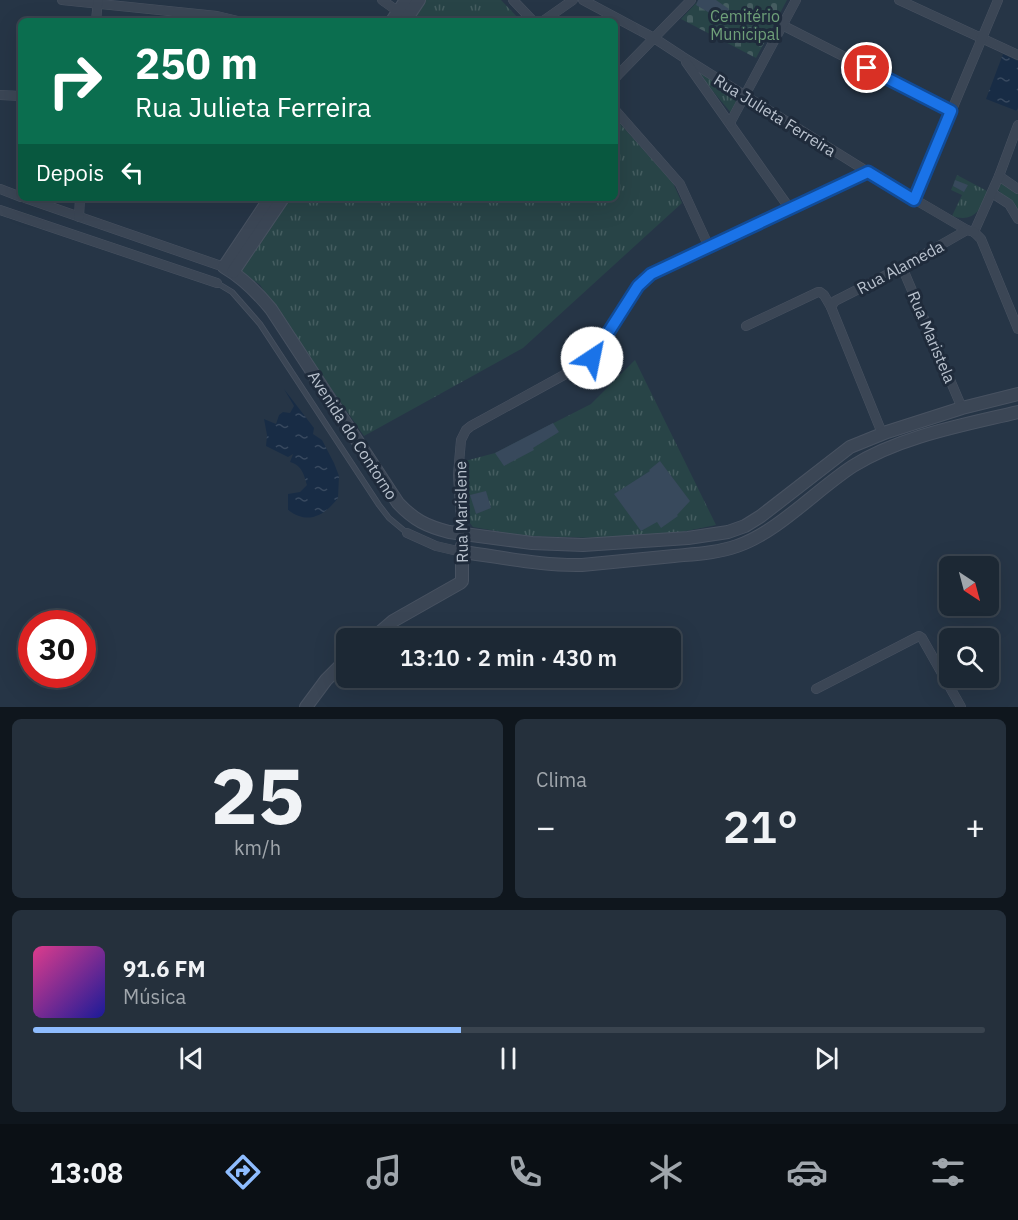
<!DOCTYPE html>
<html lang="pt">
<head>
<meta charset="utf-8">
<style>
	body { margin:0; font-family:"IBM Plex Sans",sans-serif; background:#25303c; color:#f1f3f6; height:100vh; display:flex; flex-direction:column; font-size:22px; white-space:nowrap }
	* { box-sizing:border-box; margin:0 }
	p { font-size:20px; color:#a0a6ac }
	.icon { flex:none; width:33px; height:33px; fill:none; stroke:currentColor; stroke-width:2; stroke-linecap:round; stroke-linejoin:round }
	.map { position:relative; height:707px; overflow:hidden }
	.panel { display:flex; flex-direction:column; gap:12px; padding:12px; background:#0f161d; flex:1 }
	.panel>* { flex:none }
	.banner { position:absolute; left:18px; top:18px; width:600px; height:183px; border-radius:9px; box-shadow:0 6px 24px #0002,0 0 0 2px #3a444f; background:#0b6e4f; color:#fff; overflow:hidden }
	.needle { width:39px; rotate:144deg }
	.controls { position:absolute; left:939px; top:556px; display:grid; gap:12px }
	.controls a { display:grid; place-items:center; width:60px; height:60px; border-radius:9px; background:#1c2834; box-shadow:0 6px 24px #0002,0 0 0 2px #3a444f; font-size:30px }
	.speed { position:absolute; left:18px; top:610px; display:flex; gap:12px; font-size:30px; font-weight:700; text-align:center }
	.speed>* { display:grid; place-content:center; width:78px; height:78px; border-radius:50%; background:#1c2834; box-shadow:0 6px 24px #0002,0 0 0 2px #3a444f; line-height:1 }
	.speed .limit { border:9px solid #d22; background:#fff; color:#111 }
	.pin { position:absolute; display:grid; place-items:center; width:51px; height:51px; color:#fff; margin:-26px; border:3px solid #fff; border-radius:50%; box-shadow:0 2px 6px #0007 }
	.me { position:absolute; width:66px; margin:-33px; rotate:34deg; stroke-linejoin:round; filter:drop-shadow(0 0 4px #0008) }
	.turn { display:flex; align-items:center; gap:21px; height:126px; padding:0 18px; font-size:27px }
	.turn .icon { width:78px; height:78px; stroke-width:2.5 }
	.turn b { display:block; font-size:42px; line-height:51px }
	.then { display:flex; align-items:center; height:57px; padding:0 18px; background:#0003; gap:12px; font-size:22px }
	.big { font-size:45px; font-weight:600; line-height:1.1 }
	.panel .card { flex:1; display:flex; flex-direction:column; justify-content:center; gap:9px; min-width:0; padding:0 21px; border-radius:9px; background:#25303c }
	.panel .dial { align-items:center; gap:0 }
	.dial b { font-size:78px; line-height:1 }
	.song { display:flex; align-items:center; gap:18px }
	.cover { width:72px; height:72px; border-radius:9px; background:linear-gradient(135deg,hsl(330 70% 55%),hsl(240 70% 35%)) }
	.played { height:6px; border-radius:3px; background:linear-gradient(90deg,#8ebcfe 45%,#3a444f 45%) }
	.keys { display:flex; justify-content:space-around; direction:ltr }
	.heat { display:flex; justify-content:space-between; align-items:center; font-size:33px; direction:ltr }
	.panel .tiles { flex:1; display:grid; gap:12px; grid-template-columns:1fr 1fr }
	.card:last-child { grid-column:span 2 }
	.trip { position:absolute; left:336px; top:628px; width:345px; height:60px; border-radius:9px; background:#1c2834; box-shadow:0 6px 24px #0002,0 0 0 2px #3a444f; font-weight:600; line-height:60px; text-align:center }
	.tabs { display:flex; height:96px; justify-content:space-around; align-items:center; background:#0b1015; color:#a0a6ac }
	.tabs .icon { width:42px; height:42px }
	.tabs .active { color:#8ebcfe }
	.tabs b { font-size:27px; color:#f1f3f6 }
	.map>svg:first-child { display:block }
	.cemetery { fill:url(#cemetery-stones) }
	.park { fill:url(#park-tufts) }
	.water { fill:url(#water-ripples) }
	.building { fill:#38495c }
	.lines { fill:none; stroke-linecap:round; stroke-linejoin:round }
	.service-casing { stroke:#485261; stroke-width:6 }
	.minor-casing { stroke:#485261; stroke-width:10 }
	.tertiary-casing { stroke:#485261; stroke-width:14 }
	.service { stroke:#3b4655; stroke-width:4.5 }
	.minor { stroke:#3b4655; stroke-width:9 }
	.tertiary { stroke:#3b4655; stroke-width:12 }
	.route-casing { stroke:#114b97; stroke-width:15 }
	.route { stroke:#1a73e8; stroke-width:10 }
	.labels { text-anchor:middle; stroke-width:6; stroke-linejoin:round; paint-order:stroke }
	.park-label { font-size:16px; fill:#6fa079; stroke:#1f2b3b }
	.street-label { font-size:16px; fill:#b9c2ce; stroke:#1f2b3b }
</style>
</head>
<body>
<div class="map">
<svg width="1018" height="707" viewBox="0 0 1018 707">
	<defs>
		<pattern id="cemetery-stones" width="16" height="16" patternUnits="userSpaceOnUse" patternTransform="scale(1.5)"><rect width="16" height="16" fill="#284447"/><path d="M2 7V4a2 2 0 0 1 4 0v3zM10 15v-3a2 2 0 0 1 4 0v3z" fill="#455d60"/></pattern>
		<pattern id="park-tufts" width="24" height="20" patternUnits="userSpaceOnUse" patternTransform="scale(1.5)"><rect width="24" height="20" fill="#284447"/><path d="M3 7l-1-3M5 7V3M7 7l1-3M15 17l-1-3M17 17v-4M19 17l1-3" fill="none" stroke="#455d60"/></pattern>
		<pattern id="water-ripples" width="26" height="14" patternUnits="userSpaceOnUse" patternTransform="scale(1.5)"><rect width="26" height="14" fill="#182c45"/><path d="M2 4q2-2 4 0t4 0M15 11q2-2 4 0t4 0" fill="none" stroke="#38495f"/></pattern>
	</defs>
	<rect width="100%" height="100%" fill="#263546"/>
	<path class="cemetery" d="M699 0H787L756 58 681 19Z"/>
	<g class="park">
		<path d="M422 0H501L521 21H408Z"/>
		<path d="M700 68 738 96 732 114 696 71Z"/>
		<path d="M615 118 673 183 682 203 523 348 364 436 260 285 236 268 285 198H615Z"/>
		<path d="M957 175 987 191C982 210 973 223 952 216L962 195 951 190Z"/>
		<path d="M1002 182 1018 193V211L1012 203 998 190Z"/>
		<path d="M635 360 716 525 671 534 600 538 524 536 473 527 466 518 463 475 465 461 495 453 591 404Z"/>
	</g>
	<g class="water">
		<path d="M1003 54 1018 61V107L1017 111 986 99Z"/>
		<path d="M284 389 314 428 313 434 322 440 334 463 339 476 338 498C324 516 308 525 288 510V494L300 492 307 485C304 475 302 465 290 462L293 454 288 457 266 446 267 435 264 419 276 424 279 415 283 412 290 413 294 406Z"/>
	</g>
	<g class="building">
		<path d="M698 0H716L729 9 720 19 696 5Z"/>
		<path d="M955 180 968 185 964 192 953 186Z"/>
		<path d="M553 423 559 432 533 448 534 450 504 466 495 453Z"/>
		<path d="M660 461 690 501 677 515 678 516 661 528 657 522 641 531 614 494 650 471 649 470Z"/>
		<path d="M486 491 491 508 476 514 470 495Z"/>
	</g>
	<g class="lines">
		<defs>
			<path id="service" d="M217 283 232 292 260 324 379 505 389 518 407 533"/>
			<g id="minor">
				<path d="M62 0 217 16 238 21"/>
				<path d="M382 0 403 15"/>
				<path d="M513 0 533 21"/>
				<path d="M583 0 654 38 683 57 868 172 967 230"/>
				<path d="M899 0 1018 55"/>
				<path d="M96 21 98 0"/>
				<path d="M543 21 573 0"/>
				<path d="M782 25 951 111"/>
				<path d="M686 62 790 209"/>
				<path d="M615 78 691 0"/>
				<path d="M0 95 21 96"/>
				<path d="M615 110 680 184 709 247"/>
				<path d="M730 123 796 0"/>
				<path d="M999 176 1018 189"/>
				<path d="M0 189 21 197"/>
				<path d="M992 193 1009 204 1018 219"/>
				<path d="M25 198 224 267"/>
				<path d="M914 200 998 0"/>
				<path d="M0 210 217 283"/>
				<path d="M79 217 80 198"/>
				<path d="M974 232 999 176 1018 125"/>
				<path d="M974 232 981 239 1018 329"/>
				<path d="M902 267 962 408"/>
				<path d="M746 326 818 292H820L824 295 831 307"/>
				<path d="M882 433 831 307 835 301 902 267 967 230 974 232"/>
				<path d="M407 533 436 546 462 552"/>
				<path d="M462 534 458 475 461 440 466 430 471 426 584 364 592 358 637 286 651 274 868 172"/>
				<path d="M816 689 919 636 922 638 961 707"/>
			</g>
			<g id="tertiary">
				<path d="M392 21 406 0"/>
				<path d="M405 21 419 0"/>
				<path d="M270 198 224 267C243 278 257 292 271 309L398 503C414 520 426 526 449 532L532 543 583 545 688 538 728 532 745 526 761 516 850 447 887 432 962 408 1018 394"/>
				<path d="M233 272 283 198"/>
				<path d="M462 552C502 557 542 566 582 565 613 562 643 559 674 556 695 554 717 553 737 546 778 532 816 490 853 466 901 436 964 425 1018 412"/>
				<path d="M372 639 393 621 460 583 462 581V546"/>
				<path d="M306 707 326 680 346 660"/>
			</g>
		</defs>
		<use href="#service" class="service-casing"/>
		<use href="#minor" class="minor-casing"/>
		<use href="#tertiary" class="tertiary-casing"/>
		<use href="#service" class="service"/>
		<use href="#minor" class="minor"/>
		<use href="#tertiary" class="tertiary"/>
	</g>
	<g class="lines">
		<defs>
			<path id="route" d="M592 358 638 286 651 274 868 172 914 200 951 111 867 68"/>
		</defs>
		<use href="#route" class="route-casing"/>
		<use href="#route" class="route"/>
	</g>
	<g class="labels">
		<g class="park-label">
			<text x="745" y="22">Cemitério<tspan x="745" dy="18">Municipal</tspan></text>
		</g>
		<g class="street-label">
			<text transform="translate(775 115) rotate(32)" y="6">Rua Julieta Ferreira</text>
			<text transform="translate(900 267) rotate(-28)" y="6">Rua Alameda</text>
			<text transform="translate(932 337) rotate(67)" y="6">Rua Maristela</text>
			<text transform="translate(353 435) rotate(57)" y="6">Avenida do Contorno</text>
			<text transform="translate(461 512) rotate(-91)" y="6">Rua Marislene</text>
		</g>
	</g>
</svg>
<div class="controls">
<a><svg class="needle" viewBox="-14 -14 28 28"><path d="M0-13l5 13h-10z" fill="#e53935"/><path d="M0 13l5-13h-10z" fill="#a0a6ac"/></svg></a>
<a><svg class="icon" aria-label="search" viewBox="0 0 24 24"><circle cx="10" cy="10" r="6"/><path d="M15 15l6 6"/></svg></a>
</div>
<div class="speed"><div class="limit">30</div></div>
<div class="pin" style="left:867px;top:68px;background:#d93025"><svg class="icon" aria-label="arrive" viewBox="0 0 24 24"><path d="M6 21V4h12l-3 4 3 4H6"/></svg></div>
<svg class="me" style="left:592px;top:358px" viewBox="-20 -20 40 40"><circle r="19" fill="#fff"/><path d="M0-13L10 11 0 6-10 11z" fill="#1a73e8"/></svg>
<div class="trip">13:10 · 2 min · 430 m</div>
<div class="banner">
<div class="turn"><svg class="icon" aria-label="right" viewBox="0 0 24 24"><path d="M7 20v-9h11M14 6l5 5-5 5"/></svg><div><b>250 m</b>Rua Julieta Ferreira</div></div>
<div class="then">Depois<svg class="icon" aria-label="left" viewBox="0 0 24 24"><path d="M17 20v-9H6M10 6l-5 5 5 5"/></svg></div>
</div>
</div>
<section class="panel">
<div class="tiles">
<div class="card dial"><b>25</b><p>km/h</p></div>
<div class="card"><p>Clima</p>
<div class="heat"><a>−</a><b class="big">21°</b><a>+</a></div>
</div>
<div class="card">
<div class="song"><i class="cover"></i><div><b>91.6 FM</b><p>Música</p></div></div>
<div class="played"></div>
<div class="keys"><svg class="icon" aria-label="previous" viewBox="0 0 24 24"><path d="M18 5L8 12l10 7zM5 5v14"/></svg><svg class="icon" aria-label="pause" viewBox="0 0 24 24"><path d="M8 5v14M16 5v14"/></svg><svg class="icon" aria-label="next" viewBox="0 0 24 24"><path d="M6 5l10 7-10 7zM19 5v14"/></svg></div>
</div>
</div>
</section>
<nav class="tabs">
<b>13:08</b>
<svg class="icon active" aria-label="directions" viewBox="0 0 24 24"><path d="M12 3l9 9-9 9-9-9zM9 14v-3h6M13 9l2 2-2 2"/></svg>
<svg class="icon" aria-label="music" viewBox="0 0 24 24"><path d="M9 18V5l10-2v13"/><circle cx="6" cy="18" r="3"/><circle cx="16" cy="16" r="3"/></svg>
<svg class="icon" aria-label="phone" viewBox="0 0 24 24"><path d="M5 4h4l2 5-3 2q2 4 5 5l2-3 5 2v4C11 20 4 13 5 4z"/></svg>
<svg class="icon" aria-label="climate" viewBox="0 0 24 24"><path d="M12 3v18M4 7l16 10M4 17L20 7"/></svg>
<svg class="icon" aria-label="car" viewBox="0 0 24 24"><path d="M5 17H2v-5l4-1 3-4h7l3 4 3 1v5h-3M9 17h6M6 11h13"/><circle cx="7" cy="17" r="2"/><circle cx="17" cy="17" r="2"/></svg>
<svg class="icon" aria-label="filters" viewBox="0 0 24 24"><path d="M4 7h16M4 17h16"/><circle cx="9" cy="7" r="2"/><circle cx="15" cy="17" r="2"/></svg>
</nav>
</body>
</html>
